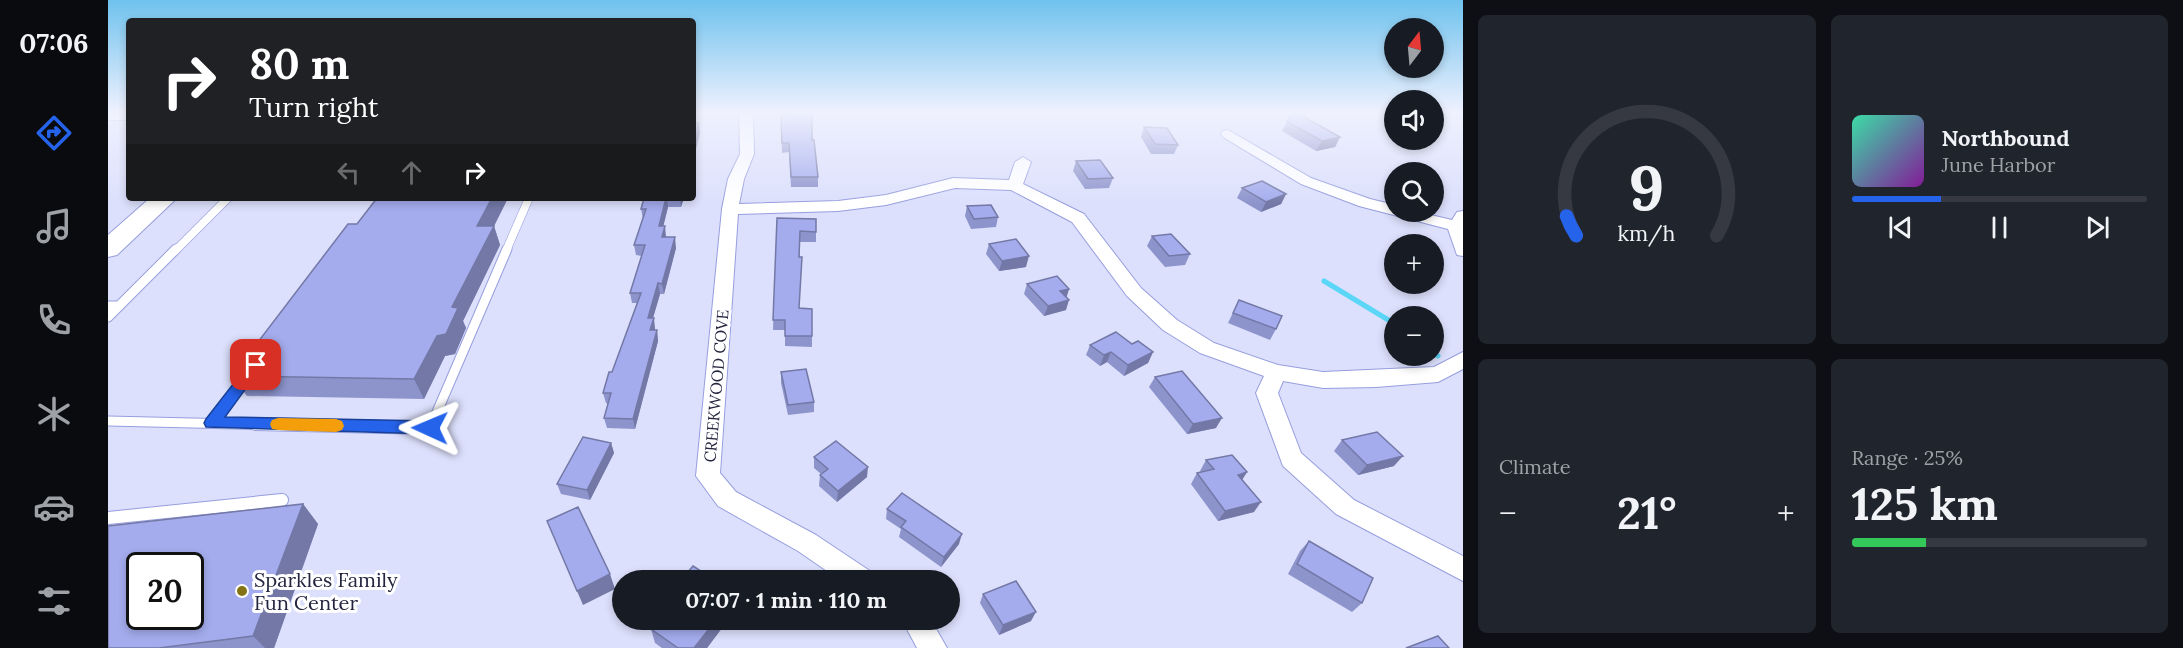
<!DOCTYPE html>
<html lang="en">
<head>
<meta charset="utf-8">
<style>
	body { margin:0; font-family:Lora,serif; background:#20242c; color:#f1f3f6; height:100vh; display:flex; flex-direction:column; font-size:22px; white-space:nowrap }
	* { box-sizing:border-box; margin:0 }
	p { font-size:20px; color:#9ea1a6 }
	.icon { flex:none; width:33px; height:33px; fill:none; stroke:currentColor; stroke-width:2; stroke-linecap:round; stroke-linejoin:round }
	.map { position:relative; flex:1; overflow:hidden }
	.sheet { display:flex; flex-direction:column; gap:15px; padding:15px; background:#0d0f14; width:720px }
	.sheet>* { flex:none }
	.top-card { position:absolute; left:18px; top:18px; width:570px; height:183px; border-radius:6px; box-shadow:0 3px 9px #0003; background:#202124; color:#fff; overflow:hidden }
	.needle { width:39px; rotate:16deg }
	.buttons { position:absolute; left:1276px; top:18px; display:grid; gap:12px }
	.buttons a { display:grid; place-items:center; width:60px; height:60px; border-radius:50%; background:#171b24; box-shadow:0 3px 9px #0003; font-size:30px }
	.speed { position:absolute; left:18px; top:552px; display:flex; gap:12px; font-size:30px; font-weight:700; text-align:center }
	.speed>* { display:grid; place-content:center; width:78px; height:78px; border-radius:50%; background:#171b24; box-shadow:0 3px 9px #0003; line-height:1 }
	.speed .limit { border:3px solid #111; border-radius:9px; background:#fff; color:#111 }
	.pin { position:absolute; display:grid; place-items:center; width:51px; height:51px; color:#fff; margin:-26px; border-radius:12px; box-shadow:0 3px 9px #0006 }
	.me { position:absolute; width:66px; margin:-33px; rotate:271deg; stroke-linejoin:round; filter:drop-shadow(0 0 4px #0008) }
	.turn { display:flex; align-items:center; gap:21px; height:126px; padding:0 24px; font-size:27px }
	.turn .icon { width:78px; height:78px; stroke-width:2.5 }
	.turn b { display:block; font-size:42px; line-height:51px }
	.lanes { display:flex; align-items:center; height:57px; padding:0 24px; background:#0003; justify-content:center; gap:30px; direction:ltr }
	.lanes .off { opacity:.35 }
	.big { font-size:45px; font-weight:800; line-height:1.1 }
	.sheet .tile { flex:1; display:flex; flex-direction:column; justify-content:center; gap:9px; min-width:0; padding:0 21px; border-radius:9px; background:#20242c }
	.sheet .dial { align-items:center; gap:0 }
	.dial svg { height:156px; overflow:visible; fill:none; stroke:#363941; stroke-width:7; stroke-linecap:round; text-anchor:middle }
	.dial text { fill:#f1f3f6; stroke:none }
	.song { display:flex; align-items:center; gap:18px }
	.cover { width:72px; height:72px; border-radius:9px; background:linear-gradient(135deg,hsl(160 70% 55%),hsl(290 70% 35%)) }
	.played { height:6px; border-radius:3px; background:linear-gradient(90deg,#2563eb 30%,#363941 30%) }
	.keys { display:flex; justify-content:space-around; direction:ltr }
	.heat { display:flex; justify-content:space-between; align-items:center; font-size:33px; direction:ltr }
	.charge { height:9px; border-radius:4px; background:linear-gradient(90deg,#34c759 25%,#363941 0) }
	.sheet .tiles { flex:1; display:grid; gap:15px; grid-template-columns:repeat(2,1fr) }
	.trip { position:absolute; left:504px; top:570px; width:348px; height:60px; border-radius:30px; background:#171b24; box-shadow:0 3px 9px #0003; font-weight:800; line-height:60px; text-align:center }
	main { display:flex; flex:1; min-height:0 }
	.dock { display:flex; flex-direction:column; width:108px; justify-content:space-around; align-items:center; background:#090b0e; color:#9ea1a6 }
	.dock .icon { width:42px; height:42px }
	.dock .active { color:#2563eb }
	.dock b { font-size:27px; color:#f1f3f6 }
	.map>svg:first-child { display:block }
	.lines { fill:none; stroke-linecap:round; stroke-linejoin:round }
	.stream { stroke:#5bd6f7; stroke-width:5 }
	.service-far2-casing { stroke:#969ede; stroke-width:9 }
	.service-far1-casing { stroke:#969ede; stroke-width:11 }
	.service-casing { stroke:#969ede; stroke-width:14 }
	.minor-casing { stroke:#969ede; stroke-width:2 }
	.tertiary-casing { stroke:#969ede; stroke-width:2 }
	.primary-casing { stroke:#969ede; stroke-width:2 }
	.service-far2 { stroke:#fff; stroke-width:8 }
	.service-far1 { stroke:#fff; stroke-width:9 }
	.service { stroke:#fff; stroke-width:12 }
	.minor { fill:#fff; fill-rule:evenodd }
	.tertiary { fill:#fff; fill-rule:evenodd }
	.primary { fill:#fff; fill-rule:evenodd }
	.wall { fill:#8d94cc }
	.shaded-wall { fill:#7378a6 }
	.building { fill:#a4aced; stroke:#7378a6; stroke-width:1.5; fill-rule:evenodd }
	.route { fill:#2563eb; stroke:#184099; stroke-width:1.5 }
	.slow { fill:#f59e0b }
	.poi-dot { fill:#837315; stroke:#fff; stroke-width:2 }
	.labels { text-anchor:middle; stroke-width:6; stroke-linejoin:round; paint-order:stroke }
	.street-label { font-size:16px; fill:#242640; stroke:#fff }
	.near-poi-label { font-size:20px; fill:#242640; stroke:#fff; text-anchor:start }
</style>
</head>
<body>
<main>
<nav class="dock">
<b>07:06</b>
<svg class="icon active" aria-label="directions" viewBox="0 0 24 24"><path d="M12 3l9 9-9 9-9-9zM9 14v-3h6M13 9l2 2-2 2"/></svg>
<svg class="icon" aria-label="music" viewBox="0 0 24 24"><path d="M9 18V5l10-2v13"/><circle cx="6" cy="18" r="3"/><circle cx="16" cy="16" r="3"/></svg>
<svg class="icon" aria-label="phone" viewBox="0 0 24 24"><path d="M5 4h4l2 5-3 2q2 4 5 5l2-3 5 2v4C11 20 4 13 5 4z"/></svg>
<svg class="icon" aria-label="climate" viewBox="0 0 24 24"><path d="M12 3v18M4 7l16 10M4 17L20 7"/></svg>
<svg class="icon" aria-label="car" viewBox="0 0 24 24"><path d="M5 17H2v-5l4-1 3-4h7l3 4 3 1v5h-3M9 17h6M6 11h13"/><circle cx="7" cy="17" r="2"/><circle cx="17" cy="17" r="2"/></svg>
<svg class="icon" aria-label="filters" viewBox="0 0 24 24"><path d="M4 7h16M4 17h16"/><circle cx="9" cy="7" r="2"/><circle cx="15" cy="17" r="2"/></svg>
</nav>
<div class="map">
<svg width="1355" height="648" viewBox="0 0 1355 648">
	<rect width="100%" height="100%" fill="#dce0fc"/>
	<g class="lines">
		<g class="stream">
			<path d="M1216 281 1287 324"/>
			<path d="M1326 353 1330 356"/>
		</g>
		<defs>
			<g id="service-far2">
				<path d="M67 251 120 198"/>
				<path d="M398 251 421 198"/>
			</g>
			<g id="service-far1">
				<path d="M0 306H11L68 249"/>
				<path d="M0 317 11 306"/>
				<path d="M0 421 216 426"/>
				<path d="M104 423 137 378"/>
				<path d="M323 426 399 249"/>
			</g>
			<g id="service">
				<path d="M147 424 322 428 324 424"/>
				<path d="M0 518 174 500"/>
			</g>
			<g id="minor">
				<path d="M631 113H645L646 154 636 179 631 204 730 201 778 195 845 178 901 180 907 162 915 157 923 162 915 184 976 214 1033 288 1069 320 1106 343 1170 365 1215 372 1326 367 1355 352V369L1330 382 1268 387 1215 388 1175 381 1170 393 1193 453 1246 500 1355 556V581L1228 514 1175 466 1148 393 1156 376 1092 353 1055 330 1019 296 964 222 903 190 847 188 778 205 730 211 630 214 612 473 628 492 708 535 762 571 766 580H732L690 551 610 506 588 476 614 209 620 179 632 154Z"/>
				<path d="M1120 130 1203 178 1262 199 1287 205V212H1310L1344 220 1349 212 1355 211V256L1349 255 1340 229 1251 206 1193 184 1115 137 1113 134 1115 131Z"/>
				<path d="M794 620H823L839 648H809Z"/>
			</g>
			<rect id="tertiary" x="0" y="113" width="21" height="7"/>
			<path id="primary" d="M42 198H69L9 255 0 257V235Z"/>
		</defs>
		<use href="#service-far2" class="service-far2-casing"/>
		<use href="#service-far1" class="service-far1-casing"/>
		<use href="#service" class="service-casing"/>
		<use href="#minor" class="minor-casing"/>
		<use href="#tertiary" class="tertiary-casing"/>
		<use href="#primary" class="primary-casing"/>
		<use href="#service-far2" class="service-far2"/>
		<use href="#service-far1" class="service-far1"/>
		<use href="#service" class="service"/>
		<use href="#minor" class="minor"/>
		<use href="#tertiary" class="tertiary"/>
		<use href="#primary" class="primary"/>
	</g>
	<g class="wall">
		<path d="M673 115 704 140 710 177V187H683L681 152 674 153Z"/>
		<path d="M1179 122 1232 137 1227 147 1208 151 1174 131Z"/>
		<path d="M1036 127 1070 145 1066 154H1043L1033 137Z"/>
		<path d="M968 161 1005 178 1001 188 977 189 965 171Z"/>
		<path d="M1134 188 1178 194 1173 204 1153 212 1129 198Z"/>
		<path d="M269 198H400L386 226 392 245 355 321 358 328 347 354 337 356 316 399 139 396 124 376 249 224Z"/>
		<path d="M536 198H576L573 207H560L555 226 558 237 568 248 556 294H552L545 318 547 330H549L550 341 527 429 499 428 496 418 500 404 498 403 495 393 504 372 529 303H524L522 293 534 256 528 255 526 245 535 219 533 209Z"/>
		<path d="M859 206 890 217 888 227 863 229 857 216Z"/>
		<path d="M669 218 708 219V242H692L691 308 704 309V347L677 346V330H665Z"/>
		<path d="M1044 236 1082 254 1077 265 1057 267 1039 246Z"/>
		<path d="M881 244 918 267 891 271 878 254Z"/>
		<path d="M919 284 961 289 958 297V310L936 316 916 294Z"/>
		<path d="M1131 300 1168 329 1162 340 1120 323Z"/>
		<path d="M1024 344 1045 352 1040 363 1016 376 999 362 992 366 978 355 982 345Z"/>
		<path d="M673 372 706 402V412L680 415 673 383Z"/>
		<path d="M1047 377 1108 428 1079 434 1041 387Z"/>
		<path d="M1234 440 1286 466 1250 475 1226 451Z"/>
		<path d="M503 443 506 453 482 500 453 494 449 484Z"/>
		<path d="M706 457 759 477 729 502 711 486 712 475 713 474 706 468Z"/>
		<path d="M1098 460 1139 472 1134 480 1146 512 1110 521 1083 484 1089 473 1093 472 1092 471Z"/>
		<path d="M195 504 210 524 166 648H0Z"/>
		<path d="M779 509 851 544 833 567 791 537 793 529 778 519Z"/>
		<path d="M1201 541 1254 603 1244 612 1180 574 1192 551Z"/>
		<path d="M875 594 923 621 891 635 872 603Z"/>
		<path d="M551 620H620L599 648H554L547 643 543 629Z"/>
	</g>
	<g class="shaded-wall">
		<path d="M591 123 592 133 585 161V148Z"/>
		<path d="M1232 137 1227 147 1208 151 1214 141Z"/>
		<path d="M1178 194 1173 204 1153 212 1158 202Z"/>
		<path d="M384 198H400L386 226 392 245 355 321 358 328 347 354 337 356 316 399 306 379 344 307 369 226Z"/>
		<path d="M559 198 560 207 553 236 551 226Z"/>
		<path d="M572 198H576L573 207Z"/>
		<path d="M557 226 558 237 555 247 554 237Z"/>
		<path d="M567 237 568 248 556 294 554 284Z"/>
		<path d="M921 256 918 267 891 271 894 261Z"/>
		<path d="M550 283 552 294 542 328 540 318Z"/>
		<path d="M961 289 958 299 952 291Z"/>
		<path d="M961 300 958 310 936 316 940 306Z"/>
		<path d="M546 318 547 329 544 340 542 330Z"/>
		<path d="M549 330 550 341 527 429 525 419Z"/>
		<path d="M1003 352 999 362 992 366 996 355Z"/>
		<path d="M1045 352 1040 363 1016 376 1020 365Z"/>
		<path d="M1114 418 1108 428 1079 434 1085 424Z"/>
		<path d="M503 443 506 453 482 500 479 490Z"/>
		<path d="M1295 456 1286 466 1250 475 1259 465Z"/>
		<path d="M760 467 759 477 729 502 730 491Z"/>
		<path d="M1139 472 1132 483 1130 475Z"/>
		<path d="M1153 502 1146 512 1110 521 1117 511Z"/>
		<path d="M195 504 210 524 166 648H157L145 636Z"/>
		<path d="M854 534 851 544 833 567 836 557Z"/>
		<path d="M502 574 507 589 475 605 469 591Z"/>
		<path d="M928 612 923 621 891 635 895 625Z"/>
		<path d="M608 620H620L599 648H586Z"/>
	</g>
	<g class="building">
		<path d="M676 113H704V140H706L710 177H683L681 143H674L673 115H676Z"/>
		<path d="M1184 113H1189L1232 137 1214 141 1179 122Z"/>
		<path d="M591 123 585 148V124Z"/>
		<path d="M1036 127 1059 128 1070 145 1047 144Z"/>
		<path d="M992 160 1005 178 980 179 968 161Z"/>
		<path d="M1154 181 1178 194 1158 202 1134 188Z"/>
		<path d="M269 198H384L369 226H386L344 307 350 308 338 334 329 336 306 379 124 376 240 224H249Z"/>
		<path d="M536 198H558L551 226H557L554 237H567L554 284 550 283 540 318H546L542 330H549L525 419 496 418 503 393H495L501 372H504L533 293H522L537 245H526L538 209H533Z"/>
		<path d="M883 205 890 217 866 219 859 206Z"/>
		<path d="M669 218 708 219V232L692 231 691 257H694L691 308 704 309V336H677V320H665Z"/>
		<path d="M1063 234 1082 254 1061 256 1044 236Z"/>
		<path d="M908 239 921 256 894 261 881 244Z"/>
		<path d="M949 276 961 289 952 291 961 300 940 306 919 284Z"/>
		<path d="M1131 300 1174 316 1168 329 1125 313Z"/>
		<path d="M1008 332 1024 344 1030 341 1045 352 1020 365 1003 352 996 355 982 345Z"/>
		<path d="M698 369 706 402 680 405 673 372Z"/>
		<path d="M1074 371 1114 418 1085 424 1047 377Z"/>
		<path d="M1269 432 1295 456 1259 465 1234 440Z"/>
		<path d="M475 437 503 443 479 490 449 484Z"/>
		<path d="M728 441 760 467 730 491 712 475 720 469 706 457Z"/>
		<path d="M1124 455 1139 472 1130 475 1153 502 1117 511 1089 473 1106 469 1098 460Z"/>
		<path d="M794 493 854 534 836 557 793 527 798 521 779 509Z"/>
		<path d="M195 504 145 636 51 648H0V526ZM32 566H82V616H32Z"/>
		<path d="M470 507 502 574 469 591 439 521Z"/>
		<path d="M1201 541 1265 578 1254 603 1189 564Z"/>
		<path d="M585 566 605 579 603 580H573Z"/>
		<path d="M908 581 928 612 895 625 875 594Z"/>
		<path d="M551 620H608L586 648H570L543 629Z"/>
		<path d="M1330 636 1341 648H1298Z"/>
	</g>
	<linearGradient id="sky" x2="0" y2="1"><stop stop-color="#6fc2ee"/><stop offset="0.55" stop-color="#eff1fe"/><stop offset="1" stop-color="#eff1fe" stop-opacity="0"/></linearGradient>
	<rect width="1355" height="204" fill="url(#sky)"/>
	<path class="route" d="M148 359 155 365 117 417 322 421 328 423 330 428 328 432 322 434 98 427 96 423 98 419 143 361Z"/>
	<path class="slow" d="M170 418 228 419 234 421 236 426 234 430 228 432 170 430 164 429 162 424 164 420Z"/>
	<circle class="poi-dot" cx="134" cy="591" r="6"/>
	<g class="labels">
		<g class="street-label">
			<text transform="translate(608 386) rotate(-85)" y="6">CREEKWOOD COVE</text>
		</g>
		<g class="near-poi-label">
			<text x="146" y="587">Sparkles Family<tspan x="146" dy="23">Fun Center</tspan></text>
		</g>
	</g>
</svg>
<div class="buttons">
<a><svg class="needle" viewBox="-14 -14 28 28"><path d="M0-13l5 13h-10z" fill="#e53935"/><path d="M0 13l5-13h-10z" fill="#9ea1a6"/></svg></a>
<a><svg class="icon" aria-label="sound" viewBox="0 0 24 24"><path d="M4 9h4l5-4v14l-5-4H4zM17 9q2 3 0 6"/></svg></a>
<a><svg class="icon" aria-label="search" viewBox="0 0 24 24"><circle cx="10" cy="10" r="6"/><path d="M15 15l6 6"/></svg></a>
<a>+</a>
<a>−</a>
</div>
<div class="speed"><div class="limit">20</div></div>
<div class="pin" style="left:148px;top:365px;background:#d93025"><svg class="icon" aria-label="arrive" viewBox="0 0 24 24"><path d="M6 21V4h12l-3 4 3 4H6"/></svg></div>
<svg class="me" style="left:322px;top:428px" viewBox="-20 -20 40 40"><path d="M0-17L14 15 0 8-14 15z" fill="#2563eb" stroke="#fff" stroke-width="4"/></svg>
<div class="trip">07:07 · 1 min · 110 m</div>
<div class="top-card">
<div class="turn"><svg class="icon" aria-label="right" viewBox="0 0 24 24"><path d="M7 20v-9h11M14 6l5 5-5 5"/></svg><div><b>80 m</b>Turn right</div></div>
<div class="lanes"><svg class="icon off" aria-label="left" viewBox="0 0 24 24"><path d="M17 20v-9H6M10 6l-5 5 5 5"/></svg><svg class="icon off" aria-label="ahead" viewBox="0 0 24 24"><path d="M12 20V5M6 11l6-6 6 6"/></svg><svg class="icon" aria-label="right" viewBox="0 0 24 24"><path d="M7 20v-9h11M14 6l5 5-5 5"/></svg></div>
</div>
</div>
<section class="sheet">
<div class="tiles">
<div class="tile dial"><svg viewBox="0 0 100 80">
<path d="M14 69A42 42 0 1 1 86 69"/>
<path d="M14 69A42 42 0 0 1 9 59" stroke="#2563eb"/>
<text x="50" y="56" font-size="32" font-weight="700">9</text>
<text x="50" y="72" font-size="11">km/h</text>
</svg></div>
<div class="tile">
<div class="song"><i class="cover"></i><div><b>Northbound</b><p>June Harbor</p></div></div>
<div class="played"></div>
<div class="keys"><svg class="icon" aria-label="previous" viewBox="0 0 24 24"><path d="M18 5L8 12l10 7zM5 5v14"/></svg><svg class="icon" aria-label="pause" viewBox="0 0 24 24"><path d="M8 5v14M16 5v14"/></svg><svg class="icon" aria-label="next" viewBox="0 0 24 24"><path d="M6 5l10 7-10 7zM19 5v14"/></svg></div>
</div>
<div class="tile"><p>Climate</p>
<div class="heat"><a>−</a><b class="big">21°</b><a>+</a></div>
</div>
<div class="tile"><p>Range · 25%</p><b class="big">125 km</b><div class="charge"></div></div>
</div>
</section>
</main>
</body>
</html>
